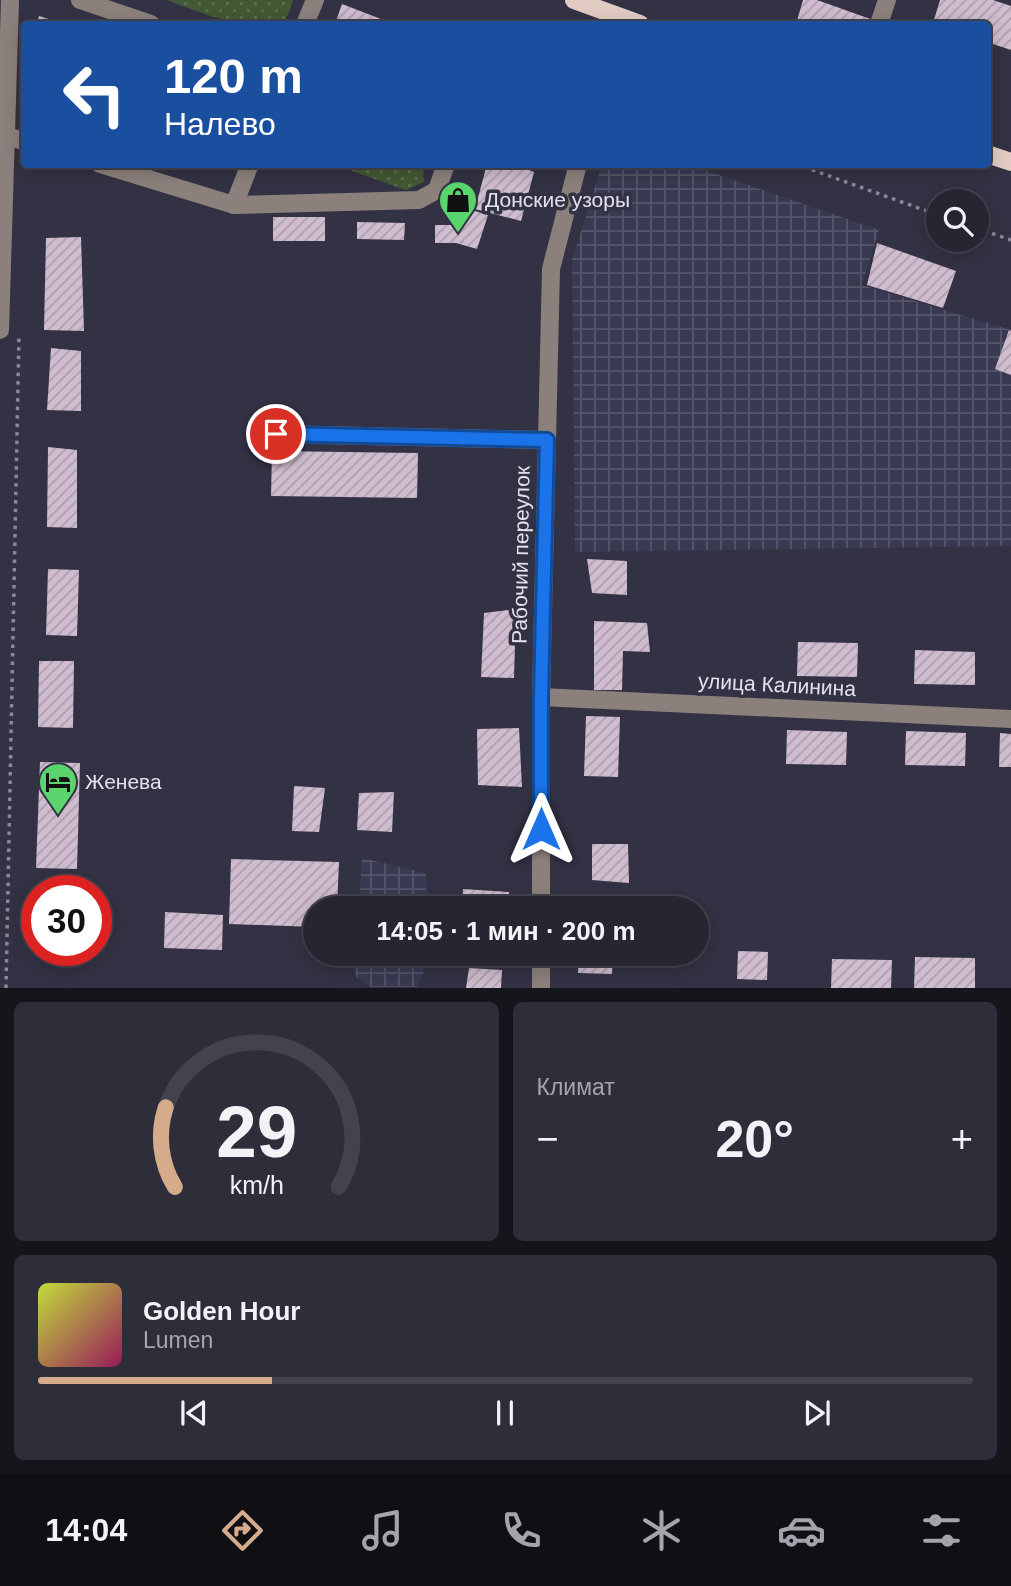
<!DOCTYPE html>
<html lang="ru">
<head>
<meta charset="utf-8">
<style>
	body { margin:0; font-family:Helvetica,sans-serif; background:#2e2e3b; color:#f1f3f6; height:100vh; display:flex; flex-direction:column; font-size:26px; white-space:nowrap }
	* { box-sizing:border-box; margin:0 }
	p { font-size:23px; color:#a4a5ac }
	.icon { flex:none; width:38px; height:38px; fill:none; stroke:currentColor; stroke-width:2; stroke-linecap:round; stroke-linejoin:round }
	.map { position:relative; height:988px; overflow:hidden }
	.details { display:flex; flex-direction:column; gap:14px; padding:14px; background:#15151c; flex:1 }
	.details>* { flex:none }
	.guide { position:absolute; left:21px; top:21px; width:970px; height:147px; border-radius:7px; box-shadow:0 4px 18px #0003,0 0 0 2px #42434e; background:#1a4fa0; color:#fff; overflow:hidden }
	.fabs { position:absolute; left:926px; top:189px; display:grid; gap:14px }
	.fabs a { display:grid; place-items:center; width:63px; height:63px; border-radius:50%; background:#262633; box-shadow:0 4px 18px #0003,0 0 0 2px #42434e; font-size:35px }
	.speed { position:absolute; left:21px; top:875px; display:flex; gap:14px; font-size:35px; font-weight:700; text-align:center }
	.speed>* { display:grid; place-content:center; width:91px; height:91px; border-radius:50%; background:#262633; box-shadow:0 4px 18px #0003,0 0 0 2px #42434e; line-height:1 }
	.speed .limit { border:10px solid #d22; background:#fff; color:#111 }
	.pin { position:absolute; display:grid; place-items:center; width:60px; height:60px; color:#fff; margin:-30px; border:4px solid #fff; border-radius:50%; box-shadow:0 2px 7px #0007 }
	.me { position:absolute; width:77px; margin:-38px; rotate:0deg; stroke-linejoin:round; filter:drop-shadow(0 0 5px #0008) }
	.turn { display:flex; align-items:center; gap:24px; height:147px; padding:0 28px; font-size:32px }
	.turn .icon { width:91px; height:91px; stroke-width:2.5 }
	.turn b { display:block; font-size:49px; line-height:60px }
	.big { font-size:52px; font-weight:800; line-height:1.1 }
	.details .card { flex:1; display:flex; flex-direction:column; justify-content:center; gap:10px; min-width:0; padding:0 24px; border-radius:10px; background:#2e2e3b }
	.details .dial { align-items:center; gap:0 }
	.dial svg { height:182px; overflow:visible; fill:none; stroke:#42434e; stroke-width:7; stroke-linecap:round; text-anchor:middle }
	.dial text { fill:#f1f3f6; stroke:none }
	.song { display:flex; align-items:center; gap:21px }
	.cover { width:84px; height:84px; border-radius:10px; background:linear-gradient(135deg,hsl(70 70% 55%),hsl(330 70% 35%)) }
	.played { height:7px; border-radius:4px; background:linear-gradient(90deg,#d6ab8b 25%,#42434e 25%) }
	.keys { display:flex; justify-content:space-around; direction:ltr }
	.heat { display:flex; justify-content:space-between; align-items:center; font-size:38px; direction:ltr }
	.details .tiles { flex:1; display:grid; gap:14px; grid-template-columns:1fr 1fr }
	.card:last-child { grid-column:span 2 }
	.trip { position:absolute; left:303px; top:896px; width:406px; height:70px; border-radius:35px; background:#262633; box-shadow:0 4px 18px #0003,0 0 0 2px #42434e; font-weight:800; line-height:70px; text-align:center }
	.tabs { display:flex; height:112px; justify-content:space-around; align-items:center; background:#0f0f14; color:#a4a5ac }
	.tabs .icon { width:49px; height:49px }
	.tabs .current { color:#d6ab8b }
	.tabs b { font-size:32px; color:#f1f3f6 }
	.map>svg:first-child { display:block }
	.industrial { fill:url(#industrial-grid) }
	.grass { fill:url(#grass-dots) }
	.building { fill:url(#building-hatch) }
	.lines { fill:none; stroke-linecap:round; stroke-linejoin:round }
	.path { stroke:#888897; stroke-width:3.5; stroke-dasharray:3.5 5; stroke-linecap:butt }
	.minor { stroke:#8b807c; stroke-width:18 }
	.major { stroke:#e1cbc3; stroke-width:18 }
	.route-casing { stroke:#114b97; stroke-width:18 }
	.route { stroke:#1a73e8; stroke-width:12 }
	.labels { text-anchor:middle; stroke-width:7; stroke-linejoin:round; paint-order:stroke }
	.poi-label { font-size:21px; fill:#e2e2ee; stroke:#323244; text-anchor:start }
	.street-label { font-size:21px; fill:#e2e2ee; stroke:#323244 }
</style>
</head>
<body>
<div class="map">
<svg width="1011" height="988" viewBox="0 0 1011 988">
	<defs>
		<pattern id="industrial-grid" width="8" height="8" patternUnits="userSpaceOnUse" patternTransform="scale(1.75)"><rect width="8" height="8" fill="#393951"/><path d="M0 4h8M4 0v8" fill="none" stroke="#55556a"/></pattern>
		<pattern id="grass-dots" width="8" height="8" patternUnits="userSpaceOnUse" patternTransform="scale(1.75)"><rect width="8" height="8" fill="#435834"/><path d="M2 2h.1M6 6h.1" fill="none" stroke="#5e7052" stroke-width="1.8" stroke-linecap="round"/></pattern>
		<pattern id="building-hatch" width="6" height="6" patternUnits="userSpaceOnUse" patternTransform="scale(1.75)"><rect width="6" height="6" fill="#cfbcce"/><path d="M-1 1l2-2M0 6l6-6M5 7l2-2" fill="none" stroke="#ac9eac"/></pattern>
	</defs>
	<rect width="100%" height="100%" fill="#323244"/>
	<g class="industrial">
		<path d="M602 165H690L879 230 862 285 1011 330V546L575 552 572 260Z"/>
		<path d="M362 858 426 873 427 908H359Z"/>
		<path d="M357 954H429V960L417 987H370L355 976Z"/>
	</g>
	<g class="grass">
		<path d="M167 0H293C291 6 289 16 284 20 261 39 192 9 167 0Z"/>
		<path d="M335 165H410L423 169 424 182 406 190Z"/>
	</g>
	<g class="building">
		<path d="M803 0H817L876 21 875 24H796Z"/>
		<path d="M940 0H993L1011 6V50L987 42V24L933 23Z"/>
		<path d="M342 4 394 24H335Z"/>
		<path d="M39 16 65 24H37Z"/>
		<path d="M24 69V88L19 86Z"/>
		<path d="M487 164H513L534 172 521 221 475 209Z"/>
		<path d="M465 208 488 215 477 249 456 243H435V225H460Z"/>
		<rect x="273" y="217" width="52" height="24"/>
		<path d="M357 222 405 223 404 240 357 239Z"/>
		<path d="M81 237 84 331 44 330 46 238Z"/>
		<path d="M877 243 956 271 943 308 867 285Z"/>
		<path d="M1009 330 1011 331V375L995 369Z"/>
		<path d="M51 348 81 351V411L47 410Z"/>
		<path d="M48 447 77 450V528L47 527Z"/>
		<path d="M272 451 418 453 417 498 271 496Z"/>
		<path d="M587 559 627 561V595L592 593Z"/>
		<path d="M48 569 79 570 77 636 46 635Z"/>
		<path d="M516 609 514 678 481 677 484 613Z"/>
		<path d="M594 621 647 623 650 652 623 651 622 690H594Z"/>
		<path d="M798 642 858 643 857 677 797 676Z"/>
		<path d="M915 650 975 652V685L914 684Z"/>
		<path d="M39 661H74L73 728 38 727Z"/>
		<path d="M586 716 620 717 618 777 584 776Z"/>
		<path d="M519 728 522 787 478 785 477 729Z"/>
		<path d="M787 730 847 732 846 765 786 764Z"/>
		<path d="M906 731 966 733 965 766 905 765Z"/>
		<path d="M1000 733 1011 734V767H999Z"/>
		<path d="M40 762 80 763 77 869 36 868Z"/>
		<path d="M294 786 325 788 319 832 292 831Z"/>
		<path d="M394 792 392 832 357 830 359 793Z"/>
		<path d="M592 844H628L629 883 592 880Z"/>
		<path d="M231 859 339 862 337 908H315V927L229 924Z"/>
		<path d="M463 889 509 892V908H462Z"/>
		<path d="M96 904H105L104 946H96Z"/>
		<path d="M165 912 223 915 222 950 164 948Z"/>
		<path d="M738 951 768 952 767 980 737 979Z"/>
		<path d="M579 954H613L612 974 578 973Z"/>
		<path d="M915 957 975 958V988H914Z"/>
		<path d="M832 959 892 960 891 988H831Z"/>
		<path d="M469 968 502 970 501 988H466Z"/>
	</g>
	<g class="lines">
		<g class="path">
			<path d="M796 164 938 215"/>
			<path d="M976 228 1011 240"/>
			<path d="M6 988 19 335"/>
		</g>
		<g class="minor">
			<path d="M80 0 151 24"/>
			<path d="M305 24 315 0"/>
			<path d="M879 24 887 0"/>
			<path d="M6 136 24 141"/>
			<path d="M100 164 234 205 419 200 437 190 446 164"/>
			<path d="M234 205 250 164"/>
			<path d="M0 330 10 0"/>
			<path d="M276 434 546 440"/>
			<path d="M541 697 1011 719"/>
			<path d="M541 908V697L551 269 578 164"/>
			<path d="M541 954V988"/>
		</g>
		<g class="major">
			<path d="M574 0 640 24"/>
			<path d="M987 154 1011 162"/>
		</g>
	</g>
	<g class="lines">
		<defs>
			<path id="route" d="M276 434 547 440 541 697V829"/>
		</defs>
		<use href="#route" class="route-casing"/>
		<use href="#route" class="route"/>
	</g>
	<defs>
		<symbol id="shop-pin" viewBox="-11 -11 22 30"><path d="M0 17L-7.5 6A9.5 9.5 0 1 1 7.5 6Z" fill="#5ad56e" stroke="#323244"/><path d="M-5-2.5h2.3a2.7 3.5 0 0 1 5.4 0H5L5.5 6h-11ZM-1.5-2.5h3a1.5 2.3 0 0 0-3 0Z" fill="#111"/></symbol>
		<symbol id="hotel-pin" viewBox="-11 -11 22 30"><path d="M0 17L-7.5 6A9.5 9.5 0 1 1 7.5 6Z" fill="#5ad56e" stroke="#323244"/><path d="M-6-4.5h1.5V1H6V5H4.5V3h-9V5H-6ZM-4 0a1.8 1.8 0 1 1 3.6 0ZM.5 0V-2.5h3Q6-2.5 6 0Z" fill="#111"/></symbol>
	</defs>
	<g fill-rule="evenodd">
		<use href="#shop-pin" x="436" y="178" width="44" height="60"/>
		<use href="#hotel-pin" x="36" y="760" width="44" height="60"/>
	</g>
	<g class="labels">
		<g class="poi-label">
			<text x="485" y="207">Донские узоры</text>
			<text x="85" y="789">Женева</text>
		</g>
		<g class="street-label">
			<text transform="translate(521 555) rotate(-89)" y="7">Рабочий переулок</text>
			<text transform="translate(777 685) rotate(3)" y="7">улица Калинина</text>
		</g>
	</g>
</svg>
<div class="fabs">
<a><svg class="icon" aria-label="search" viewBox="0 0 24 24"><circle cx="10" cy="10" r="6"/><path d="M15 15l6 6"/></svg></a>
</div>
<div class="speed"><div class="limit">30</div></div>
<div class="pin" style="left:276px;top:434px;background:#d93025"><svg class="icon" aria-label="arrive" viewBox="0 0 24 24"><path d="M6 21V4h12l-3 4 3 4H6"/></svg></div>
<svg class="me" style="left:541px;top:829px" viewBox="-20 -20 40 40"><path d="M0-17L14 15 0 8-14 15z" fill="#1a73e8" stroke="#fff" stroke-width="4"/></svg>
<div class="trip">14:05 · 1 мин · 200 m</div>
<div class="guide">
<div class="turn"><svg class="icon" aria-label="left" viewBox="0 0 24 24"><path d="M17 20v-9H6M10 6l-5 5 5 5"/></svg><div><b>120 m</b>Налево</div></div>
</div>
</div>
<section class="details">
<div class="tiles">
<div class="card dial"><svg viewBox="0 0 100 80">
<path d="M14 69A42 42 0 1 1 86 69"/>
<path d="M14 69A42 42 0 0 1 10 34" stroke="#d6ab8b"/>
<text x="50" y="56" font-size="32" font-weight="700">29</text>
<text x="50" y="72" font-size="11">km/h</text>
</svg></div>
<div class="card"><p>Климат</p>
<div class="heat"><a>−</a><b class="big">20°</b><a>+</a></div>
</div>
<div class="card">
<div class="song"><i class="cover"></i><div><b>Golden Hour</b><p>Lumen</p></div></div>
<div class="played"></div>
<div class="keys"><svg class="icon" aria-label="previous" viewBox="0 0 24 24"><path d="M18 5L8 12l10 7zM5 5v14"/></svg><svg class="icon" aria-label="pause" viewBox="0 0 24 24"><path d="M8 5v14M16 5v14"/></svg><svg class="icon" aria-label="next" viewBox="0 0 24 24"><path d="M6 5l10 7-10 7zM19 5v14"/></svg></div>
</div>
</div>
</section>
<nav class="tabs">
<b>14:04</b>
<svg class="icon current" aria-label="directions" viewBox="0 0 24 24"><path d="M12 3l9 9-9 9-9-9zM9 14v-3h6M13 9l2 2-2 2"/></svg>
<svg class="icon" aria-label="music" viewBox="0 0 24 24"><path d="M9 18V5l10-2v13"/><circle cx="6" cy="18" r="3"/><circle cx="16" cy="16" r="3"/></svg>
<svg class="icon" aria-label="phone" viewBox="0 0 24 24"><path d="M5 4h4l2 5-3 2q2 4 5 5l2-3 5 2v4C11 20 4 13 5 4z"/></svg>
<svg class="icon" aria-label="climate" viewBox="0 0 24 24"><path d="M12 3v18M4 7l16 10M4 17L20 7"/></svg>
<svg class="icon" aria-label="car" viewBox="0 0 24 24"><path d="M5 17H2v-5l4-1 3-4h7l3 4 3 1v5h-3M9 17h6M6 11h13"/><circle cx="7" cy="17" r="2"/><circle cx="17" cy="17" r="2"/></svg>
<svg class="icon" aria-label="filters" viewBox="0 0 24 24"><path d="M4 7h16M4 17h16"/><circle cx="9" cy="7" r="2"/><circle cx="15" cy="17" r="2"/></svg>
</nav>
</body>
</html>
